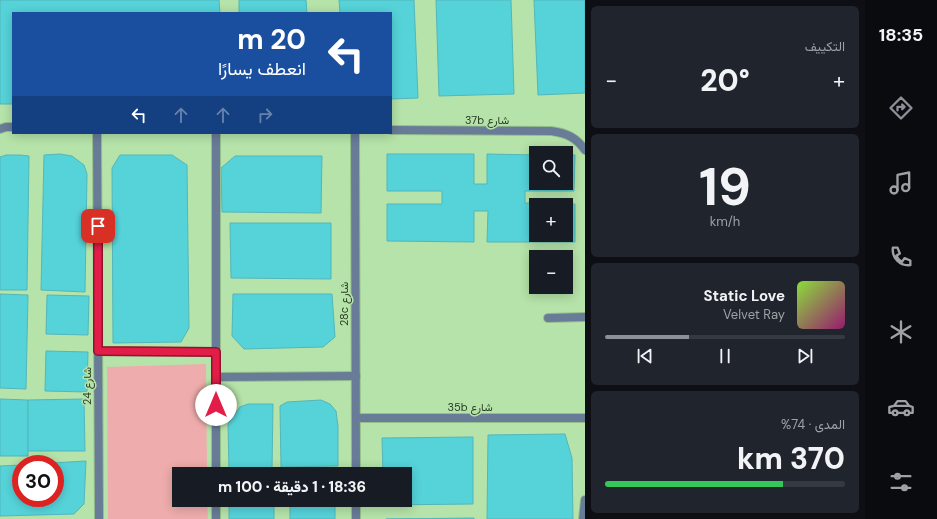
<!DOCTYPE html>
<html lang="ar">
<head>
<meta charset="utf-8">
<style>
	body { margin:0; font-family:"DM Sans",Vazirmatn,sans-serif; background:#20242c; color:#f1f3f6; direction:rtl; height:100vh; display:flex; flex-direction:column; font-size:15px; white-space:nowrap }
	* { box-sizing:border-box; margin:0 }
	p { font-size:13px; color:#9ea1a6 }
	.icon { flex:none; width:22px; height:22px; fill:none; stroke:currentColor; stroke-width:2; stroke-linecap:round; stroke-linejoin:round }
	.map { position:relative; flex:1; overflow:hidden; direction:ltr }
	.panel { display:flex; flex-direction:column; gap:6px; padding:6px; background:#0d0f14; width:280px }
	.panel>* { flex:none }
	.banner { position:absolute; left:12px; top:12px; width:380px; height:122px; border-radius:0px; box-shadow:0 2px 10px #0003; direction:rtl; background:#1a4fa0; color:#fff; overflow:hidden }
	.tools { position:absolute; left:529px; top:146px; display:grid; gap:8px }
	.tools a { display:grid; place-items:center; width:44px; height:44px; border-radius:0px; background:#171b24; box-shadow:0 2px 10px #0003; font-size:20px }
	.speed { position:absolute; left:12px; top:455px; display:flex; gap:8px; font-size:20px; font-weight:700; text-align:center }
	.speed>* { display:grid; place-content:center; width:52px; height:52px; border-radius:50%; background:#171b24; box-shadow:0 2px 10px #0003; line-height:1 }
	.speed .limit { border:6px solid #d22; background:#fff; color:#111 }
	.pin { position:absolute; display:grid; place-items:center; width:34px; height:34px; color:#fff; margin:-17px; border-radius:8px; box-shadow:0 2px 6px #0006 }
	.me { position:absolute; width:44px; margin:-22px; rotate:0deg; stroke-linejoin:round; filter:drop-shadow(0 0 3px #0008) }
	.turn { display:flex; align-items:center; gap:14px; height:84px; padding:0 20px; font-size:18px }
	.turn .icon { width:52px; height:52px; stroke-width:2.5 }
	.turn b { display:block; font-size:28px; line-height:34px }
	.lanes { display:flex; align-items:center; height:38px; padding:0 20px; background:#0003; justify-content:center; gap:20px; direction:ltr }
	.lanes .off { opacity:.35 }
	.big { font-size:30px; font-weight:800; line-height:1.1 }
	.panel .widget { flex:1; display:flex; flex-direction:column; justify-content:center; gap:6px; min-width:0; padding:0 14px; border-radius:6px; background:#20242c }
	.panel .dial { align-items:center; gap:0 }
	.dial b { font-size:52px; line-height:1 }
	.song { display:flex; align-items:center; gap:12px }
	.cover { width:48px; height:48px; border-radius:6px; background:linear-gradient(135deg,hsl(90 70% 55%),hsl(320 70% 35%)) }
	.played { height:4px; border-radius:2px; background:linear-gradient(90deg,#8c9099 35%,#363941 35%) }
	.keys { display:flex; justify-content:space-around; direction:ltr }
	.heat { display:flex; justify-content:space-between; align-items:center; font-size:22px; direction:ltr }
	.charge { height:6px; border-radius:3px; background:linear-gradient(90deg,#34c759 74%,#363941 0) }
	.trip { position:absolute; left:172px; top:467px; width:240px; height:40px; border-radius:0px; background:#171b24; box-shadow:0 2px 10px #0003; font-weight:800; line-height:40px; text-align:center; direction:rtl }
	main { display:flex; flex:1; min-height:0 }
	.menu { display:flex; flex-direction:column; width:72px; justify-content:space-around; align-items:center; background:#090b0e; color:#9ea1a6 }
	.menu .icon { width:28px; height:28px }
	.menu .active { color:#8c9099 }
	.menu b { font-size:18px; color:#f1f3f6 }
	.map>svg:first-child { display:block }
	.green { fill:#efacac }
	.building { fill:#55d3d9; stroke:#53b6ba; fill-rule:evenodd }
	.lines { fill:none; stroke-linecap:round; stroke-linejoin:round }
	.service-casing { stroke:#96be8c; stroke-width:10 }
	.minor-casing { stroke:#96be8c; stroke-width:10 }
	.service { stroke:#687b97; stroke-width:8 }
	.minor { stroke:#687b97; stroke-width:8 }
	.route-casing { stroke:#92132f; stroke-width:10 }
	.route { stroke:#e11d48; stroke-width:7 }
	.labels { text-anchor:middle; stroke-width:3; stroke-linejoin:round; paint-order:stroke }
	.street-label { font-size:11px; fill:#2a3c25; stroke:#b5e3a9 }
</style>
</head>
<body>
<main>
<nav class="menu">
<b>18:35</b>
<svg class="icon active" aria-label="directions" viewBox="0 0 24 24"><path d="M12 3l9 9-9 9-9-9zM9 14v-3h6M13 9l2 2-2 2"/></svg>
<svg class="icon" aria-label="music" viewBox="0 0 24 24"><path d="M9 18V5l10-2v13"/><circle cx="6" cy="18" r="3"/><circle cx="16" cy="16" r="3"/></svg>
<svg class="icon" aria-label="phone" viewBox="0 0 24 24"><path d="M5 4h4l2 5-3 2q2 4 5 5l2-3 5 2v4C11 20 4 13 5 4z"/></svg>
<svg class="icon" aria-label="climate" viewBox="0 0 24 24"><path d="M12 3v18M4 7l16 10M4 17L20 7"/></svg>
<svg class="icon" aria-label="car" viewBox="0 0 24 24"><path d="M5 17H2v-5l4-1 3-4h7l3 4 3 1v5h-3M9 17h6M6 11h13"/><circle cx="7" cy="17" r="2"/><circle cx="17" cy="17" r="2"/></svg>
<svg class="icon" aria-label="filters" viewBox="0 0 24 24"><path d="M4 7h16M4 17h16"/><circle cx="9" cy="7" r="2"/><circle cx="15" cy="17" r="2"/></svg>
</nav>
<section class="panel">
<div class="widget"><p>التكييف</p>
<div class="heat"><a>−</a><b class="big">20°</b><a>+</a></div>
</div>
<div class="widget dial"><b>19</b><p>km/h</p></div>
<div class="widget">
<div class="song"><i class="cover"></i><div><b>Static Love</b><p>Velvet Ray</p></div></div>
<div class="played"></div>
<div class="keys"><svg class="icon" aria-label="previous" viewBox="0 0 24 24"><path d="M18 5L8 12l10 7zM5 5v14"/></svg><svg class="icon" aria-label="pause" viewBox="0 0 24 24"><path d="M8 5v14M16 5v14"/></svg><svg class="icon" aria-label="next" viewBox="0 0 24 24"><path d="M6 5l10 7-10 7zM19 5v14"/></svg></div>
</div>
<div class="widget"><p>المدى · 74%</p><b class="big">370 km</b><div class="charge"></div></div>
</section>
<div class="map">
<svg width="585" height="519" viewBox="0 0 585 519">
	<rect width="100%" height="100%" fill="#b5e3a9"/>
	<path class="green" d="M206 364 207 474H179V500H207L208 519H108L107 367Z"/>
	<g class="building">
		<path d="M0 0H219L220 13H13V104H0Z"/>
		<path d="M239 0H306L307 13H239Z"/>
		<path d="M339 0H414L418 98 391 99V13H340Z"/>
		<path d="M436 0H511L514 94 439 96Z"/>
		<path d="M534 0H585V93L538 95Z"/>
		<path d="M60 154 72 156 84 165 87 174 85 292 41 290 44 155Z"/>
		<path d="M387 154H474V184H487V154L536 155V183H566V155H575L574 191H525V203L575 204V242H487L488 211H474V242L387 241V204H442V191H387ZM536 205H566V235H536Z"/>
		<path d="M6 155H20L29 156 27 290H0V157Z"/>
		<path d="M120 155H172L187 165 189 328 181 342 113 343 112 168Z"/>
		<path d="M235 156H322L321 213 222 212 221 168Z"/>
		<path d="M230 223H331V279L231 278Z"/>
		<path d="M0 294 28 295 26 389 0 388Z"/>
		<path d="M233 294H332L335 337 323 347 244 349 232 336Z"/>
		<path d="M47 295 89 296 88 335 46 334Z"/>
		<path d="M46 351 88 352 87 392 45 391Z"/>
		<path d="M0 399 28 400V456H0Z"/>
		<path d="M84 399 85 451H28V400Z"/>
		<path d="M321 400 330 404 336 411 338 426V466L281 467 280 406 287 402Z"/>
		<path d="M248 404H273L272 470H229L228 424 240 407Z"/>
		<path d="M565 434 572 458 573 519H487L488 435Z"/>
		<path d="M473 437V504L383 505V500H405V474H383L382 438Z"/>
		<path d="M86 461 84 504 74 514 0 516V466L21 465V498H55V464H35Z"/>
		<rect x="229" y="500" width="45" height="19"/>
		<rect x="290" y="500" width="45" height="19"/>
		<path d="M474 518V519H386Z"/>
	</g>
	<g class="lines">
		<defs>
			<g id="service">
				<path d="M548 318 585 317"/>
				<path d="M98 351 216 352"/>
			</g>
			<g id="minor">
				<path d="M0 129 6 127H13"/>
				<path d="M391 130 551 131C566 133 576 137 585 150"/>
				<path d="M97 133 99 519"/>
				<path d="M216 133V474"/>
				<path d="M355 133 356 474"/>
				<path d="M216 377 356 376"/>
				<path d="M356 418H585"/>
				<path d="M356 500V519"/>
				<path d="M216 519V500"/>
				<path d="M583 519 585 500"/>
			</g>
		</defs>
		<use href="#service" class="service-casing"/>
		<use href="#minor" class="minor-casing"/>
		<use href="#service" class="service"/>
		<use href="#minor" class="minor"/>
	</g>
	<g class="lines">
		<defs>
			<path id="route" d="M98 226V351L216 352V405"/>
		</defs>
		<use href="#route" class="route-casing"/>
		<use href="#route" class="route"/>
	</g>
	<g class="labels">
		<g class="street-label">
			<text x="487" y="124">37b شارع</text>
			<text transform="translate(344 304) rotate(-90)" y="4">28c شارع</text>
			<text transform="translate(87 386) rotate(-90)" y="4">شارع 24</text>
			<text x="470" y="411">35b شارع</text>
		</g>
	</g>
</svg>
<div class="tools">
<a><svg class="icon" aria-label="search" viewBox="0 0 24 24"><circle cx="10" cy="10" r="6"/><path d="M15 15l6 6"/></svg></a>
<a>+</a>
<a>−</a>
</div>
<div class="speed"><div class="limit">30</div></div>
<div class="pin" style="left:98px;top:226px;background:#d93025"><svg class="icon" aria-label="arrive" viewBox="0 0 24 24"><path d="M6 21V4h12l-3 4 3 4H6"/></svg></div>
<svg class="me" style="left:216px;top:405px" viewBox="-20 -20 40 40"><circle r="19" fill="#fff"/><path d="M0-13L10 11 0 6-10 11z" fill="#e11d48"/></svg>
<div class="trip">18:36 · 1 دقيقة · 100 m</div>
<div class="banner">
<div class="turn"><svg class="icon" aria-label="left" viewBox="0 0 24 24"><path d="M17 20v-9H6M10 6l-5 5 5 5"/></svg><div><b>20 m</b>انعطف يسارًا</div></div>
<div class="lanes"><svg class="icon" aria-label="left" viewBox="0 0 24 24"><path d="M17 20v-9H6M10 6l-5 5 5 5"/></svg><svg class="icon off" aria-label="ahead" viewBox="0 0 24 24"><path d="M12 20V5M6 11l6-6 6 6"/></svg><svg class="icon off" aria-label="ahead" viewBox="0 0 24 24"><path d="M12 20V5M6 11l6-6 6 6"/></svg><svg class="icon off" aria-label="right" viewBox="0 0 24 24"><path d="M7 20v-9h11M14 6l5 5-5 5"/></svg></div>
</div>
</div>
</main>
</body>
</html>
